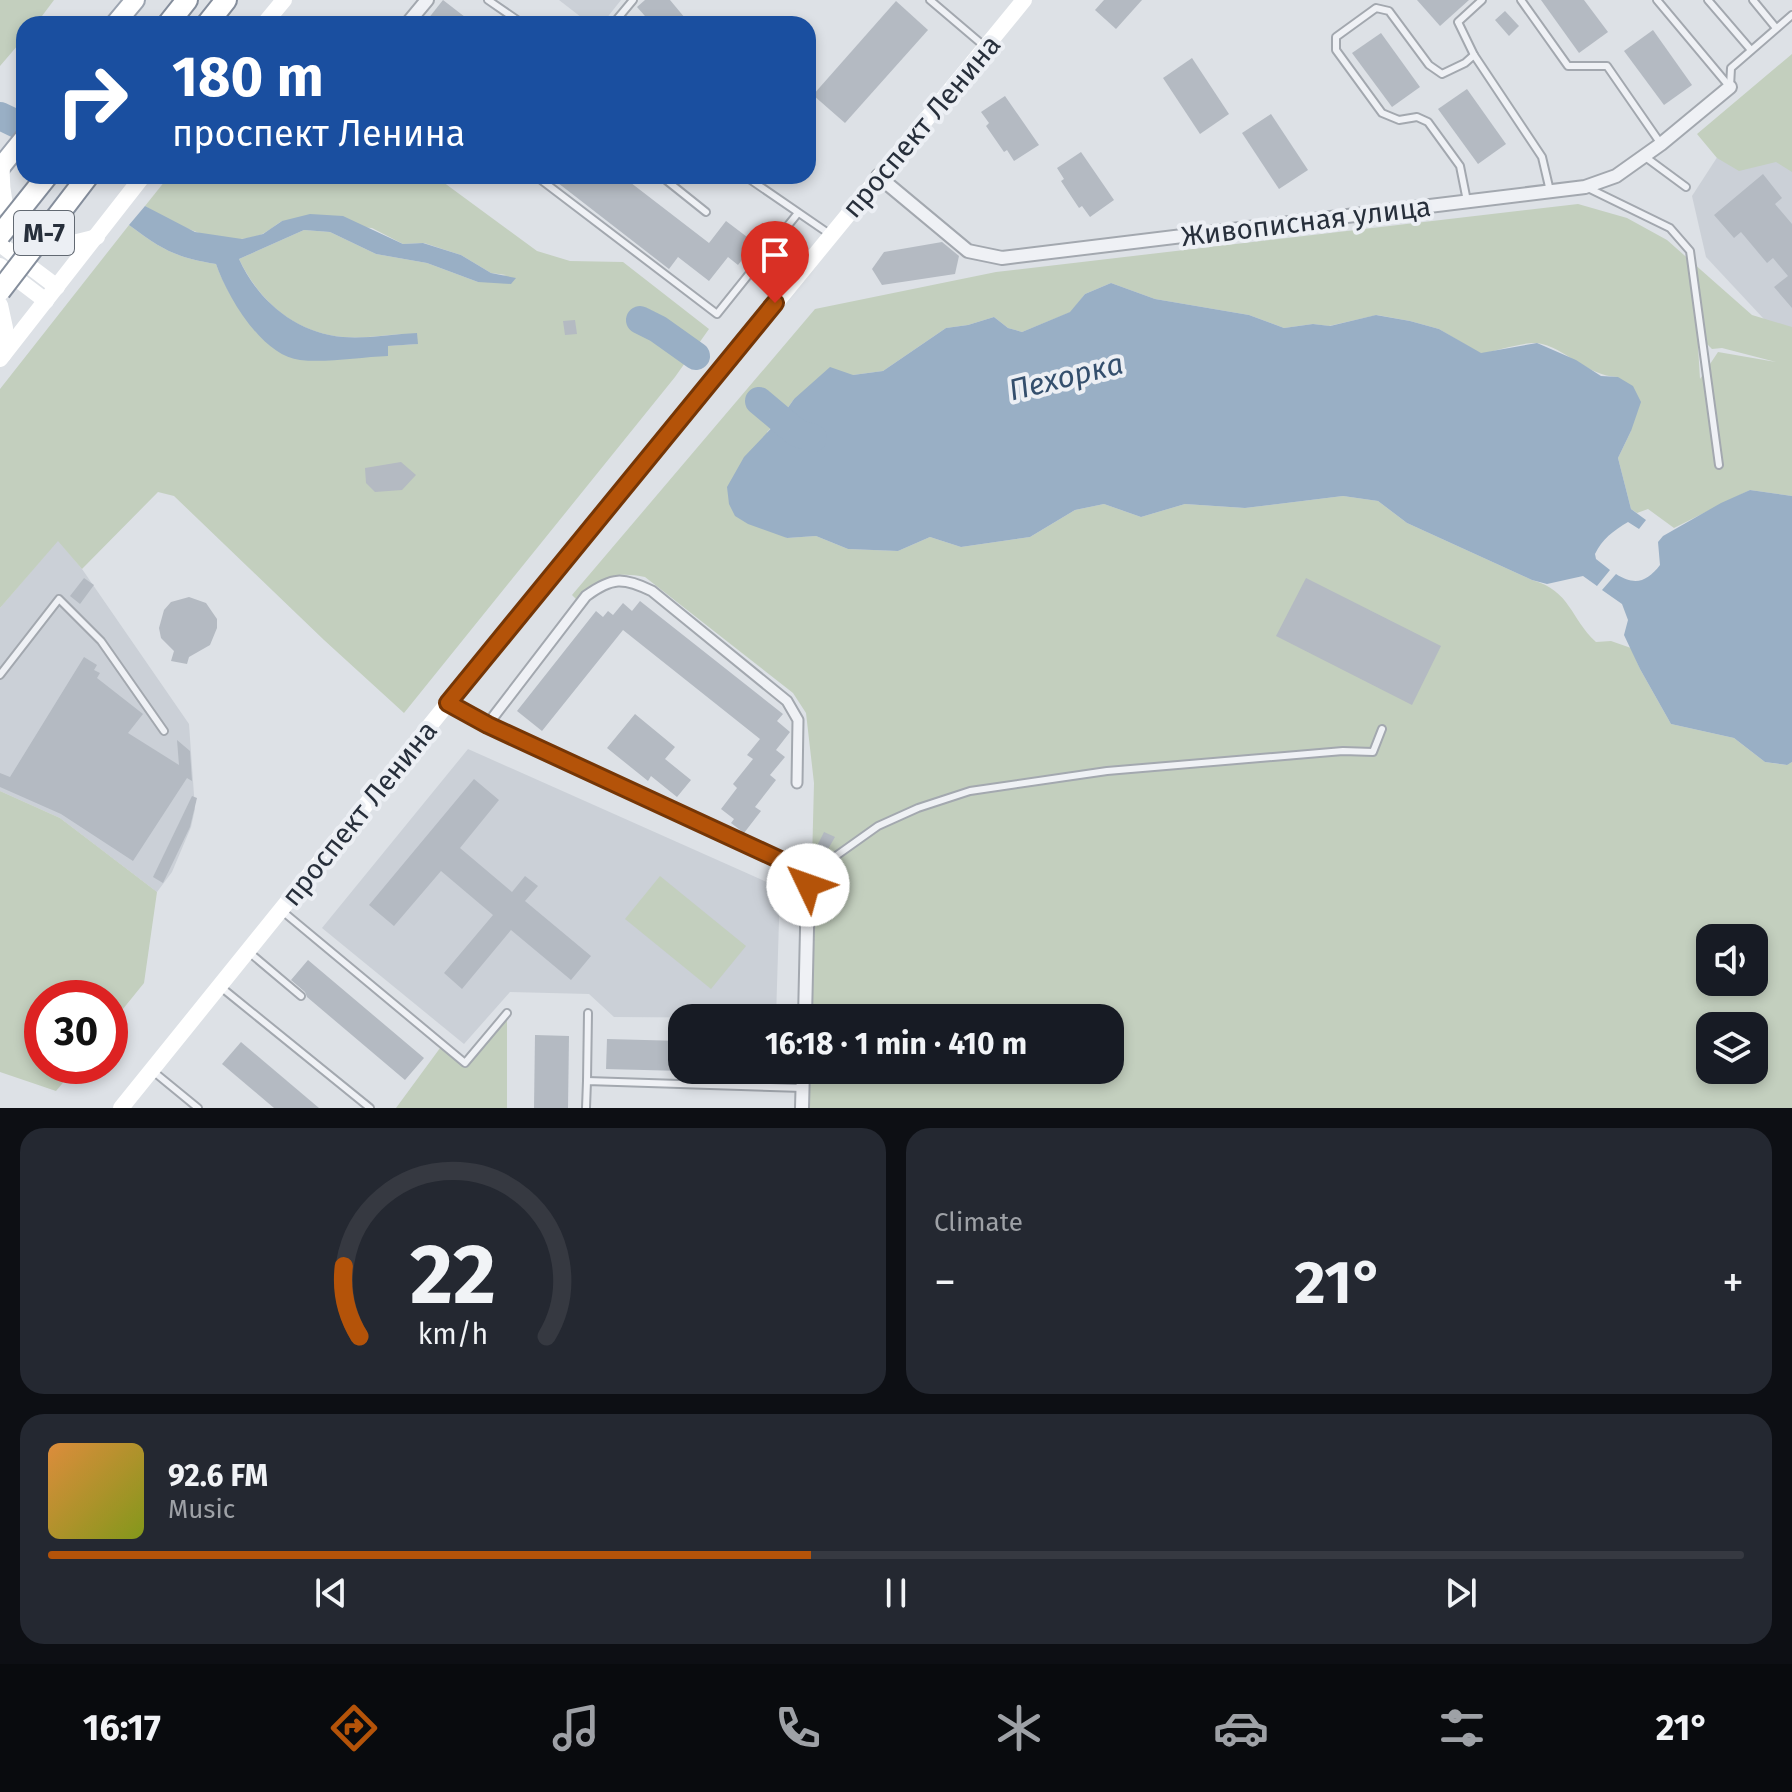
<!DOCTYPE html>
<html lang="en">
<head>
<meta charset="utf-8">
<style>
	body { margin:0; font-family:"Fira Sans",sans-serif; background:#242831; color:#f1f3f6; height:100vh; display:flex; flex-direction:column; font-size:30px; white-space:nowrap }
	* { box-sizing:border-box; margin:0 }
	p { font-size:26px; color:#9ea1a6 }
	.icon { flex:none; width:44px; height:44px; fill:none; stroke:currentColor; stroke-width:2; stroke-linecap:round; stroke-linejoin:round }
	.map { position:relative; height:1108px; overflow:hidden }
	.drawer { display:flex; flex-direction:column; gap:20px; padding:20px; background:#0d0f14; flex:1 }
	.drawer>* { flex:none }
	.guide { position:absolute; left:16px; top:16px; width:800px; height:168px; border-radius:24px; box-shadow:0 4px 12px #0003; background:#1a4fa0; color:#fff; overflow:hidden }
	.controls { position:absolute; left:1696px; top:924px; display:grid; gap:16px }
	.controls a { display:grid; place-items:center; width:72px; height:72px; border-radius:16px; background:#171b24; box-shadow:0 4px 12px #0003; font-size:40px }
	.speed { position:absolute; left:24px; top:980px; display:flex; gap:16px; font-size:40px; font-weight:700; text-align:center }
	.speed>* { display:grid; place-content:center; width:104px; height:104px; border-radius:50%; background:#171b24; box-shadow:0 4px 12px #0003; line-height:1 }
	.speed .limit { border:12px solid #d22; background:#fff; color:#111 }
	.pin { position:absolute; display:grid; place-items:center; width:68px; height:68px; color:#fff; margin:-82px -34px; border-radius:50% 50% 50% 0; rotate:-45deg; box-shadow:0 0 8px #0007 }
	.pin .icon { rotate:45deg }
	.me { position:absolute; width:88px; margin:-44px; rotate:312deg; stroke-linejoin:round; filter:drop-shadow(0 0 6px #0008) }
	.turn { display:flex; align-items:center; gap:28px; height:168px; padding:0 24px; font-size:36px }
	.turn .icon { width:104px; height:104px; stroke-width:2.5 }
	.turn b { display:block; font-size:56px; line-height:68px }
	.big { font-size:60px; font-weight:700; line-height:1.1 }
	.drawer .widget { flex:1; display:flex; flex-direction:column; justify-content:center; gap:12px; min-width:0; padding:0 28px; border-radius:24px; background:#242831 }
	.drawer .dial { align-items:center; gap:0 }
	.dial svg { height:208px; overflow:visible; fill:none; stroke:#363941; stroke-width:7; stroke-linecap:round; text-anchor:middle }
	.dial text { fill:#f1f3f6; stroke:none }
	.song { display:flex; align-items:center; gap:24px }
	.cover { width:96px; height:96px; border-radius:12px; background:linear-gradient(135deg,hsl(30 70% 55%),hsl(70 70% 35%)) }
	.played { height:8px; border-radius:4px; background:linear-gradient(90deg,#b45309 45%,#363941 45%) }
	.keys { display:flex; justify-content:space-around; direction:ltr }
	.heat { display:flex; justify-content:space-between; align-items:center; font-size:44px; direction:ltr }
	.drawer .tiles { flex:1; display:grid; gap:20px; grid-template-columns:1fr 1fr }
	.widget:last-child { grid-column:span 2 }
	.trip { position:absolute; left:668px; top:1004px; width:456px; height:80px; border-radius:24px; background:#171b24; box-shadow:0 4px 12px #0003; font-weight:700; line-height:80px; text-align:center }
	.menu { display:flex; height:128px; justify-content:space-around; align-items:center; background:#090b0e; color:#9ea1a6 }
	.menu .icon { width:56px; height:56px }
	.menu .current { color:#b45309 }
	.menu b { font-size:36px; color:#f1f3f6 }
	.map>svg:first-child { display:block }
	.built { fill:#cbd0d7 }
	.green { fill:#c3cfbe; fill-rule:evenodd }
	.water { fill:#99afc5 }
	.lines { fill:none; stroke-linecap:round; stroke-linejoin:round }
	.river { stroke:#99afc5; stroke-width:28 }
	.building { fill:#b4bac2 }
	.service-casing { stroke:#a3a8af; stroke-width:10 }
	.pedestrian-casing { stroke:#a3a8af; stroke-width:13 }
	.minor-casing { stroke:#a3a8af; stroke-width:16 }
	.primary-casing { stroke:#9da5b1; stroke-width:22 }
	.trunk-casing { stroke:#858e9c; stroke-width:24 }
	.service { stroke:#eff1f5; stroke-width:6 }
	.pedestrian { stroke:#eff1f5; stroke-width:9 }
	.minor { stroke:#eff1f5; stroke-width:12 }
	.secondary { stroke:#fff; stroke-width:16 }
	.primary { stroke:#fff; stroke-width:18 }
	.trunk { stroke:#fff; stroke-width:20 }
	.trunk-bridge-casing { stroke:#858e9c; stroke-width:24; stroke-linecap:butt }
	.trunk-bridge { stroke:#fff; stroke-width:20 }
	.route-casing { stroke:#753606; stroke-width:20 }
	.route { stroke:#b45309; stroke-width:14 }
	.labels { text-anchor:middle; stroke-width:8; stroke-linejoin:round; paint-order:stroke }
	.shield { fill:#eceff4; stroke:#626972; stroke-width:2 }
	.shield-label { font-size:26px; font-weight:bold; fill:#272f3b }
	.street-label { font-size:28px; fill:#272f3b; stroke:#eceff4 }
	.water-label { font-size:30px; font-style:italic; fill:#344f6d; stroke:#eceff4 }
</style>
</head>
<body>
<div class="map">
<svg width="1792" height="1108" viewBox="0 0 1792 1108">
	<rect width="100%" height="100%" fill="#dde1e6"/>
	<g class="built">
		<path d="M559 0H621L602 24H590Z"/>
		<path d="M1792 88V349L1706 257 1692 196 1729 139Z"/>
		<path d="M58 540 82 569 189 724 195 809 191 827 172 872 157 892 60 818 0 791V608Z"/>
		<path d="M468 749 780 888 776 1018 614 1017 589 994 510 992 464 1044 322 928Z"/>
	</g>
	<g class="green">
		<path d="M0 0H54L36 24H24V38L0 66Z"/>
		<path d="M1792 54V172L1776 162 1739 171 1717 158 1697 134Z"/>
		<path d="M169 176H447L443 182 537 251 570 261 623 262 709 329 675 377 404 713 324 640 174 496 158 492 82 569 58 541 0 608V389L129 225C163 250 174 257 216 264 225 290 241 311 257 333L388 355 387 346 417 344V334C393 333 367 339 343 337 295 333 259 301 239 259L304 230 330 232 376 254 427 263 478 282 506 275 491 273 461 255 424 243 403 244 372 228 282 221C275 225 268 232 260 235 222 249 177 226 145 206Z"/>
		<path d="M1578 204 1627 218 1667 240 1752 315 1792 327V496L1750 490 1674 528 1648 509 1637 513 1631 509 1618 458 1631 431 1618 377C1586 376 1565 347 1537 343 1524 342 1495 351 1481 354L1439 329 1410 321 1377 315 1329 326 1313 324 1284 328 1249 315 1155 299 1111 283 1085 294 1071 312 1022 332 1008 328 994 317 968 325 946 328 883 371 853 375 794 399 780 419 767 432 786 538 816 536 848 549 898 551 930 537 961 547 1030 537 1075 510 1104 504 1141 517 1185 504 1245 508 1343 496 1378 501 1407 523 1532 580C1571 591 1570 618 1596 642L1611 641 1631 648 1640 669 1671 724 1734 738 1765 762 1786 765 1792 762V1108H807V1070H1110V1018H808L814 783 806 713 793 693 645 577C614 571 599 577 578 601L572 595 815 309 996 272ZM1706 343 1712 349 1722 348 1776 362 1718 352 1700 379 1698 346ZM1710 938H1754V982H1710ZM1710 1026H1754V1070H1710Z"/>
		<path d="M0 791 60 818 157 892 144 983 110 1025V998H42V1066H77L56 1091 0 1072Z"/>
		<path d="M660 876 746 946 711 989 625 919Z"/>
		<path d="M507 1013V1108H396L443 1044 465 1063Z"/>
	</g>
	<g class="water">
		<path d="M145 206 195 232 242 239 263 234 282 221 310 214 343 216 403 244 423 243 461 255 491 273 516 278 511 284 478 282 427 263 376 254 330 232 304 230 239 259C258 301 296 333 343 337 367 339 393 334 417 333L418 344 388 346V356C361 357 326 363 300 360 262 356 227 296 216 264 174 257 163 250 129 225Z"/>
		<path d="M1111 283 1155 299 1249 315 1284 328 1313 324 1330 326 1376 315 1410 321 1439 329 1481 353 1537 343 1576 360 1601 376 1618 377 1633 386 1641 402 1631 431 1618 458 1631 509 1646 520 1639 529 1628 522C1613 531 1602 539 1595 554L1596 559 1610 570 1597 586 1583 576 1547 584 1532 580 1407 523 1378 501 1343 496 1245 508 1185 504 1141 517 1104 504 1075 510 1030 537 961 547 930 537 898 551 848 549 816 536 787 538 748 524 735 516 729 504 727 487 744 457 780 419 794 399 830 367 853 375 883 371 946 328 968 325 994 317 1008 328 1022 332 1070 312 1085 294Z"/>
		<path d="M1750 490 1792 496V762L1787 765 1765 762 1734 738 1671 724 1640 669 1624 635 1628 620 1622 604 1602 590 1616 574C1635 586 1647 582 1660 565L1658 542 1663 536 1721 503Z"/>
	</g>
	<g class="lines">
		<g class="river">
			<path d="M0 116 19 125"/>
			<path d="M640 320 658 329 696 356"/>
			<path d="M759 401 797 433 813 438"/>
		</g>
	</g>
	<g class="building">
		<path d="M443 0 474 24H424Z"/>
		<path d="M645 0H670L690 24H652L637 7Z"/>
		<path d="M1104 0H1142L1116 29 1095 10Z"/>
		<path d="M1417 0H1469L1440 26Z"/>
		<path d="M1541 0H1584L1608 32 1579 53Z"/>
		<path d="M896 1 928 30 845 123 813 95Z"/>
		<path d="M1505 11 1519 26 1509 36 1495 20Z"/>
		<path d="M1653 30 1692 85 1664 105 1624 51Z"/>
		<path d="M1381 33 1420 87 1392 107 1352 53Z"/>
		<path d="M1192 58 1229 114 1200 134 1163 78Z"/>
		<path d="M1467 89 1506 144 1478 164 1438 109Z"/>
		<path d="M1005 96 1039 145 1014 161 1007 150 1004 152 986 126 989 123 981 112Z"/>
		<path d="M1271 114 1308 170 1279 189 1242 133Z"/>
		<path d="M1081 152 1114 200 1090 217 1082 206 1079 208 1061 181 1064 179 1057 168Z"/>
		<path d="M1763 174 1782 198 1775 204 1792 224V308L1774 287 1788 276 1773 258 1767 263 1741 232 1734 238 1714 215Z"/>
		<path d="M549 176H622L709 243 726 221 755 243 738 265 728 257 709 281 678 257 669 269Z"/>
		<path d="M942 242 959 256 955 274 882 285 872 269 884 252Z"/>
		<path d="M575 320 577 334 565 335 563 321Z"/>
		<path d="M401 462 416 475 402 490 375 492 366 483 365 468Z"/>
		<path d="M84 578 94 585 80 604 70 596Z"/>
		<path d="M1306 578 1441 646 1412 705 1276 636Z"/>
		<path d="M189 597 206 603 217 619V628L210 645 189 657 187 664 171 661 174 651 161 638 159 628 164 610 171 602Z"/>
		<path d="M640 601 783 714 777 721 790 732 776 750 785 757 770 775 776 780 755 807 761 811 744 833 731 823 734 819 721 809 737 788 733 784 753 759 747 755 760 739 623 630 542 731 517 711 596 611 603 617 608 611 613 615 623 603 632 611Z"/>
		<path d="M84 657 97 665 94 670 100 673 97 678 143 714 128 733 179 765 177 740 190 751 192 781 187 778 133 861 61 814 0 787V773L10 777Z"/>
		<path d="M635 714 675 747 665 759 691 780 677 797 651 776 648 781 607 748Z"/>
		<path d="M474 779 499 800 460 848 512 892 525 876 538 886 525 901 591 956 571 980 511 930 462 989 444 973 493 915 441 871 394 926 369 905Z"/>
		<path d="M192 796 197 798 190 827 163 883 153 877Z"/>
		<path d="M824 832 835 837 827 851 817 846Z"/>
		<path d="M308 960 424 1058 405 1080 307 997 305 992 291 980Z"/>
		<path d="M535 1035 569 1036 568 1108H534Z"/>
		<path d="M607 1039 682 1041V1071L606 1069Z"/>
		<path d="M241 1042 319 1108H274L222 1064Z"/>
	</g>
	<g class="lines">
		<defs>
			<g id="service">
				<path d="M488 0 523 24"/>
				<path d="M930 0 983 45"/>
				<path d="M1521 0 1568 66H1607L1661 144"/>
				<path d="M1657 0 1729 86"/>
				<path d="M1708 0 1751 50"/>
				<path d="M1753 0 1776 28"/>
				<path d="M613 24 633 0"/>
				<path d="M1474 55 1458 22 1482 0"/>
				<path d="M1730 87 1731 68 1792 15"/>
				<path d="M1644 156 1686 187"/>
				<path d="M536 176 717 314 798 213"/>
				<path d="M661 176 706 212"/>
				<path d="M745 176 831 235"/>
				<path d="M1588 188 1670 228 1690 251 1719 465"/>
				<path d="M1467 201 1460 166 1428 122 1417 117 1399 120 1382 113 1336 50V37L1376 8 1389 11 1429 65 1442 74 1465 63 1474 55 1542 157 1550 191"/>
				<path d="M0 675 59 599 101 641 164 731"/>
				<path d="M802 870 819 868 878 826 918 808 970 791 1107 771 1343 751 1373 752 1382 729"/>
				<path d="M281 910 465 1063 507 1013"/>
				<path d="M250 953 301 996"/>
				<path d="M222 988 370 1108"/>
				<path d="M154 1072 198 1108"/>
				<path d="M587 1081 588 1013"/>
				<path d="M586 1108 587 1081 803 1088"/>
			</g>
			<path id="pedestrian" d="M494 716 586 596C612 577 623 577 652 591L787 701 798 720 797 783"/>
			<g id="minor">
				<path d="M407 24 427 0"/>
				<path d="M878 176 968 251 1002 258 1585 187 1616 176 1661 144 1730 87"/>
				<path d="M448 703 488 725 802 870 808 885 805 1018"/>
				<path d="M802 1108 803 1070"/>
			</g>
			<g id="primary">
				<path d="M115 24 135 0"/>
				<path d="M0 168 24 138"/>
			</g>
			<g id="trunk">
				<path d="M168 24 187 0"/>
				<path d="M207 24 226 0"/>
			</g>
		</defs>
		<use href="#service" class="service-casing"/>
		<use href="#pedestrian" class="pedestrian-casing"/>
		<use href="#minor" class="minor-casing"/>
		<use href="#primary" class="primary-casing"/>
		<use href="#trunk" class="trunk-casing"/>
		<use href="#service" class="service"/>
		<use href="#pedestrian" class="pedestrian"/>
		<use href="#minor" class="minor"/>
		<g class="secondary">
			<path d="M264 24 284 0"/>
			<path d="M2 166C0 204 11 246 60 245 72 244 85 240 97 237"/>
			<path d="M0 244 57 287"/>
			<path d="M0 266 46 301"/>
			<path d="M0 305 5 328 4 354"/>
			<path d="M0 359 143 176"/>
			<path d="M121 1108 448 703 1024 0"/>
		</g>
		<use href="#primary" class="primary"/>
		<use href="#trunk" class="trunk"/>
		<defs>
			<g id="trunk-bridge">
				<path d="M0 235 47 176"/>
				<path d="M0 291 88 176"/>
			</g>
		</defs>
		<use href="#trunk-bridge" class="trunk-bridge-casing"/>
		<use href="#trunk-bridge" class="trunk-bridge"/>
	</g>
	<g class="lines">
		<defs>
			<path id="route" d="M775 303 448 703 488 725 802 870 808 885"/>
		</defs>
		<use href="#route" class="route-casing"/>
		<use href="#route" class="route"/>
	</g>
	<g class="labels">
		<rect class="shield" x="14" y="211" width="60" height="44" rx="6"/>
		<g class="shield-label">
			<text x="44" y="242">М-7</text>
		</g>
		<g class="street-label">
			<text transform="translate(921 126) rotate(-50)" y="10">проспект Ленина</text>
			<text transform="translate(1306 221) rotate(-7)" y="10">Живописная улица</text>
			<text transform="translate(359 813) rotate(-51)" y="10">проспект Ленина</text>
		</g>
		<g class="water-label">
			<text transform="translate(1066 377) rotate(-14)" y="10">Пехорка</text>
		</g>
	</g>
</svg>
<div class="controls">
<a><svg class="icon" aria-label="sound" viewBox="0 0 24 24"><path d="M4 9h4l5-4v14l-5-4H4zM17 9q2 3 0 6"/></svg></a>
<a><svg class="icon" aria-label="layers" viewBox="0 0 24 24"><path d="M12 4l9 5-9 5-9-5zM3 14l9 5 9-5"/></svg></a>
</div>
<div class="speed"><div class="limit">30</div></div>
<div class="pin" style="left:775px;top:303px;background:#d93025"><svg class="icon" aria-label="arrive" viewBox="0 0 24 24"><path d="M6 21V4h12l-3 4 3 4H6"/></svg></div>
<svg class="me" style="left:808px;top:885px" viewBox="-20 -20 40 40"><circle r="19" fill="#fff"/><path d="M0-13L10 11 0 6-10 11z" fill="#b45309"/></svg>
<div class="trip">16:18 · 1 min · 410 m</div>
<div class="guide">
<div class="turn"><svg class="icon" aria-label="right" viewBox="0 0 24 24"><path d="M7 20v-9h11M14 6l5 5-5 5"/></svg><div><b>180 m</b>проспект Ленина</div></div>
</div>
</div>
<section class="drawer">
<div class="tiles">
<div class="widget dial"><svg viewBox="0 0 100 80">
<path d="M14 69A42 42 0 1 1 86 69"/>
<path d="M14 69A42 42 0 0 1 8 42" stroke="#b45309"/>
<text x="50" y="56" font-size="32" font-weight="700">22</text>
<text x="50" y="72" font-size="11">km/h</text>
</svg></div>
<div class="widget"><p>Climate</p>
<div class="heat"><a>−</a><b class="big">21°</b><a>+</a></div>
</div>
<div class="widget">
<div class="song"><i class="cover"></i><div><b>92.6 FM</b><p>Music</p></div></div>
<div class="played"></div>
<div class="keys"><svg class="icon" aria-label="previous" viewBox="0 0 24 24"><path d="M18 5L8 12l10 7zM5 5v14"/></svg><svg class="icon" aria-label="pause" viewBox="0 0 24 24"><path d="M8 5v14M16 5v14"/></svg><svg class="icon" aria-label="next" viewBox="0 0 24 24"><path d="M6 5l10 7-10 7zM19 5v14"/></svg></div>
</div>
</div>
</section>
<nav class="menu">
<b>16:17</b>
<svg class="icon current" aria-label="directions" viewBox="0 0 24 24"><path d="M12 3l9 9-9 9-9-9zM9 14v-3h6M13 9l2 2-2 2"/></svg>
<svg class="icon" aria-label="music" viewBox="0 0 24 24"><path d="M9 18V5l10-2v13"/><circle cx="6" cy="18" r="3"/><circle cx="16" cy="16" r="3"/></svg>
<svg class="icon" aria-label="phone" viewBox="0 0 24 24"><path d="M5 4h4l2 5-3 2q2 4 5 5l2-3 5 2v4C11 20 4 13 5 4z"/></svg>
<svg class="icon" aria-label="climate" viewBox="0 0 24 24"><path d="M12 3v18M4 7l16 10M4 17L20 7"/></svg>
<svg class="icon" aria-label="car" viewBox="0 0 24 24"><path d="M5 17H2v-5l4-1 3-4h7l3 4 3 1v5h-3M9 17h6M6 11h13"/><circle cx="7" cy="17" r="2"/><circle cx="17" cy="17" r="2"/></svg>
<svg class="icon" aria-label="filters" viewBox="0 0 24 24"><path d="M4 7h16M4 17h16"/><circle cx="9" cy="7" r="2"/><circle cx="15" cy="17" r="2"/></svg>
<b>21°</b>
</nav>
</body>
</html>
